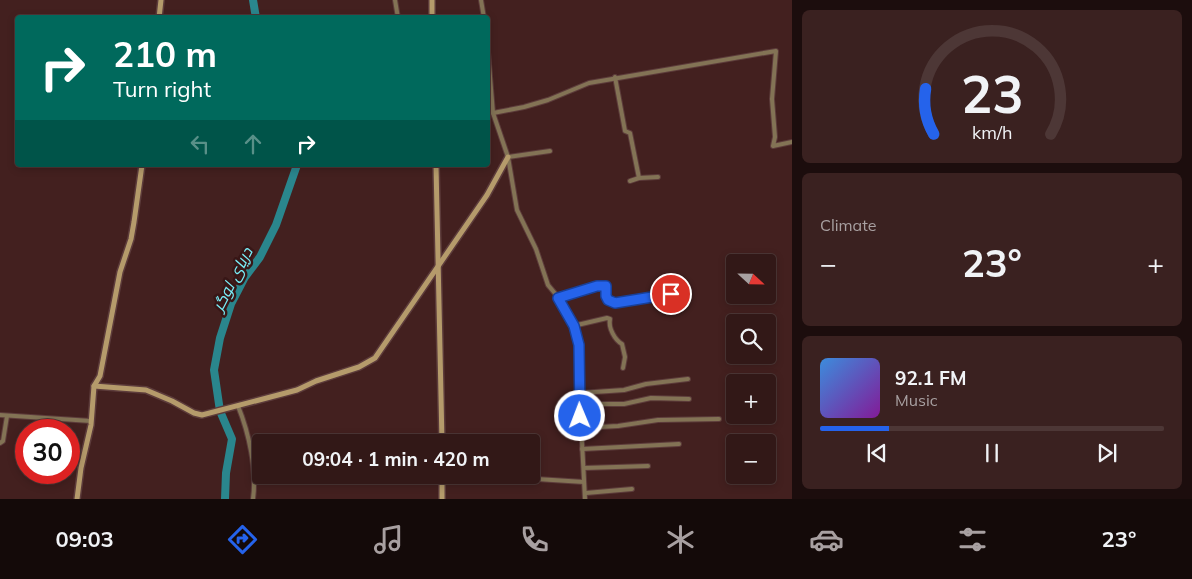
<!DOCTYPE html>
<html lang="en">
<head>
<meta charset="utf-8">
<style>
	body { margin:0; font-family:Mulish,Cairo,sans-serif; background:#3a2120; color:#f1f3f6; height:100vh; display:flex; flex-direction:column; font-size:19px; white-space:nowrap }
	* { box-sizing:border-box; margin:0 }
	p { font-size:16px; color:#a8a0a1 }
	.icon { flex:none; width:28px; height:28px; fill:none; stroke:currentColor; stroke-width:2; stroke-linecap:round; stroke-linejoin:round }
	.map { position:relative; flex:1; overflow:hidden }
	.sheet { display:flex; flex-direction:column; gap:10px; padding:10px; background:#1c0d0d; width:400px }
	.sheet>* { flex:none }
	.top-card { position:absolute; left:15px; top:15px; width:475px; height:152px; border-radius:5px; box-shadow:0 2px 8px #0003,0 0 0 1px #4d3736; background:#00695c; color:#fff; overflow:hidden }
	.needle { width:32px; rotate:112deg }
	.controls { position:absolute; left:726px; top:254px; display:grid; gap:10px }
	.controls a { display:grid; place-items:center; width:50px; height:50px; border-radius:5px; background:#321817; box-shadow:0 2px 8px #0003,0 0 0 1px #4d3736; font-size:25px }
	.speed { position:absolute; left:15px; top:419px; display:flex; gap:10px; font-size:25px; font-weight:700; text-align:center }
	.speed>* { display:grid; place-content:center; width:65px; height:65px; border-radius:50%; background:#321817; box-shadow:0 2px 8px #0003,0 0 0 1px #4d3736; line-height:1 }
	.speed .limit { border:8px solid #d22; background:#fff; color:#111 }
	.pin { position:absolute; display:grid; place-items:center; width:42px; height:42px; color:#fff; margin:-21px; border:2px solid #fff; border-radius:50%; box-shadow:0 1px 5px #0007 }
	.me { position:absolute; width:55px; margin:-28px; rotate:359deg; stroke-linejoin:round; filter:drop-shadow(0 0 4px #0008) }
	.turn { display:flex; align-items:center; gap:18px; height:105px; padding:0 15px; font-size:22px }
	.turn .icon { width:65px; height:65px; stroke-width:2.5 }
	.turn b { display:block; font-size:35px; line-height:42px }
	.lanes { display:flex; align-items:center; height:48px; padding:0 15px; background:#0003; justify-content:center; gap:25px; direction:ltr }
	.lanes .off { opacity:.35 }
	.big { font-size:38px; font-weight:700; line-height:1.1 }
	.sheet .card { flex:1; display:flex; flex-direction:column; justify-content:center; gap:8px; min-width:0; padding:0 18px; border-radius:8px; background:#3a2120 }
	.sheet .dial { align-items:center; gap:0 }
	.dial svg { height:130px; overflow:visible; fill:none; stroke:#4d3736; stroke-width:7; stroke-linecap:round; text-anchor:middle }
	.dial text { fill:#f1f3f6; stroke:none }
	.song { display:flex; align-items:center; gap:15px }
	.cover { width:60px; height:60px; border-radius:8px; background:linear-gradient(135deg,hsl(210 70% 55%),hsl(290 70% 35%)) }
	.played { height:5px; border-radius:2px; background:linear-gradient(90deg,#2563eb 20%,#4d3736 20%) }
	.keys { display:flex; justify-content:space-around; direction:ltr }
	.heat { display:flex; justify-content:space-between; align-items:center; font-size:28px; direction:ltr }
	.trip { position:absolute; left:252px; top:434px; width:288px; height:50px; border-radius:5px; background:#321817; box-shadow:0 2px 8px #0003,0 0 0 1px #4d3736; font-weight:700; line-height:50px; text-align:center }
	.dock { display:flex; height:80px; justify-content:space-around; align-items:center; background:#140a09; color:#a8a0a1 }
	.dock .icon { width:35px; height:35px }
	.dock .on { color:#2563eb }
	.dock b { font-size:22px; color:#f1f3f6 }
	main { display:flex; flex:1; min-height:0 }
	.map>svg:first-child { display:block }
	.lines { fill:none; stroke-linecap:round; stroke-linejoin:round }
	.river { stroke:#2a868d; stroke-width:8 }
	.street-casing { stroke:#5d3c3b; stroke-width:6 }
	.secondary-casing { stroke:#5d3c3b; stroke-width:8 }
	.street { stroke:#837355; stroke-width:4 }
	.secondary { stroke:#b59b6b; stroke-width:5 }
	.route-casing { stroke:#184099; stroke-width:12 }
	.route { stroke:#2563eb; stroke-width:9 }
	.labels { text-anchor:middle; stroke-width:5; stroke-linejoin:round; paint-order:stroke }
	.water-label { font-size:16px; font-style:italic; fill:#7af1fb; stroke:#381616 }
</style>
</head>
<body>
<main>
<div class="map">
<svg width="792" height="499" viewBox="0 0 792 499">
	<rect width="100%" height="100%" fill="#43201f"/>
	<g class="lines">
		<g class="river">
			<path d="M253 0 256 18"/>
			<path d="M225 499 226 473 232 439 220 411 214 370 220 338 231 304 245 277 260 257 276 225 297 165"/>
		</g>
		<defs>
			<g id="street">
				<path d="M395 0 398 18"/>
				<path d="M481 0 484 18"/>
				<path d="M488 52 493 113 508 157 517 210 536 249 548 285 558 297 573 326 579 345 580 404 585 499"/>
				<path d="M615 77 625 131 630 133 639 178"/>
				<path d="M493 113 524 107 548 100 589 83 776 51 772 99 775 137 773 146 792 142"/>
				<path d="M508 157 550 151"/>
				<path d="M630 181 639 178 658 177"/>
				<path d="M558 297 597 286H606V296L608 300 615 303 671 294"/>
				<path d="M573 326 607 318 610 319C608 328 615 340 622 344L625 357 623 368"/>
				<path d="M580 393 624 390 646 384 688 379"/>
				<path d="M580 404H624L651 398 689 399"/>
				<path d="M238 406C249 433 257 470 253 499"/>
				<path d="M0 415 91 421"/>
				<path d="M581 428 618 426 658 420 719 419"/>
				<path d="M0 443 3 441 7 416"/>
				<path d="M582 449 679 444"/>
				<path d="M584 468 648 466"/>
				<path d="M519 475 521 478 584 482"/>
				<path d="M442 480H464L482 475"/>
				<path d="M586 493 632 489"/>
			</g>
			<g id="secondary">
				<path d="M432 0V18"/>
				<path d="M159 18 161 0"/>
				<path d="M436 165 442 442"/>
				<path d="M94 386 146 390 172 401 194 413 202 415 297 390 316 381 359 367 375 358 487 195 508 157"/>
				<path d="M442 475V499"/>
				<path d="M77 499 81 468 91 425 94 386 100 376 120 272 131 239 134 222 142 165"/>
			</g>
		</defs>
		<use href="#street" class="street-casing"/>
		<use href="#secondary" class="secondary-casing"/>
		<use href="#street" class="street"/>
		<use href="#secondary" class="secondary"/>
	</g>
	<g class="lines">
		<defs>
			<path id="route" d="M580 416 579 345 574 326 558 298 597 286H606V296L608 300 615 303 671 294"/>
		</defs>
		<use href="#route" class="route-casing"/>
		<use href="#route" class="route"/>
	</g>
	<g class="labels">
		<g class="water-label">
			<text transform="translate(232 279) rotate(-63)" y="6">دریای لوگر</text>
		</g>
	</g>
</svg>
<div class="controls">
<a><svg class="needle" viewBox="-14 -14 28 28"><path d="M0-13l5 13h-10z" fill="#e53935"/><path d="M0 13l5-13h-10z" fill="#a8a0a1"/></svg></a>
<a><svg class="icon" aria-label="search" viewBox="0 0 24 24"><circle cx="10" cy="10" r="6"/><path d="M15 15l6 6"/></svg></a>
<a>+</a>
<a>−</a>
</div>
<div class="speed"><div class="limit">30</div></div>
<div class="pin" style="left:671px;top:294px;background:#d93025"><svg class="icon" aria-label="arrive" viewBox="0 0 24 24"><path d="M6 21V4h12l-3 4 3 4H6"/></svg></div>
<svg class="me" style="left:580px;top:416px" viewBox="-20 -20 40 40"><circle r="17" fill="#2563eb" stroke="#fff" stroke-width="3"/><path d="M0-11L8 9 0 5-8 9z" fill="#fff"/></svg>
<div class="trip">09:04 · 1 min · 420 m</div>
<div class="top-card">
<div class="turn"><svg class="icon" aria-label="right" viewBox="0 0 24 24"><path d="M7 20v-9h11M14 6l5 5-5 5"/></svg><div><b>210 m</b>Turn right</div></div>
<div class="lanes"><svg class="icon off" aria-label="left" viewBox="0 0 24 24"><path d="M17 20v-9H6M10 6l-5 5 5 5"/></svg><svg class="icon off" aria-label="ahead" viewBox="0 0 24 24"><path d="M12 20V5M6 11l6-6 6 6"/></svg><svg class="icon" aria-label="right" viewBox="0 0 24 24"><path d="M7 20v-9h11M14 6l5 5-5 5"/></svg></div>
</div>
</div>
<section class="sheet">
<div class="card dial"><svg viewBox="0 0 100 80">
<path d="M14 69A42 42 0 1 1 86 69"/>
<path d="M14 69A42 42 0 0 1 9 41" stroke="#2563eb"/>
<text x="50" y="56" font-size="32" font-weight="700">23</text>
<text x="50" y="72" font-size="11">km/h</text>
</svg></div>
<div class="card"><p>Climate</p>
<div class="heat"><a>−</a><b class="big">23°</b><a>+</a></div>
</div>
<div class="card">
<div class="song"><i class="cover"></i><div><b>92.1 FM</b><p>Music</p></div></div>
<div class="played"></div>
<div class="keys"><svg class="icon" aria-label="previous" viewBox="0 0 24 24"><path d="M18 5L8 12l10 7zM5 5v14"/></svg><svg class="icon" aria-label="pause" viewBox="0 0 24 24"><path d="M8 5v14M16 5v14"/></svg><svg class="icon" aria-label="next" viewBox="0 0 24 24"><path d="M6 5l10 7-10 7zM19 5v14"/></svg></div>
</div>
</section>
</main>
<nav class="dock">
<b>09:03</b>
<svg class="icon on" aria-label="directions" viewBox="0 0 24 24"><path d="M12 3l9 9-9 9-9-9zM9 14v-3h6M13 9l2 2-2 2"/></svg>
<svg class="icon" aria-label="music" viewBox="0 0 24 24"><path d="M9 18V5l10-2v13"/><circle cx="6" cy="18" r="3"/><circle cx="16" cy="16" r="3"/></svg>
<svg class="icon" aria-label="phone" viewBox="0 0 24 24"><path d="M5 4h4l2 5-3 2q2 4 5 5l2-3 5 2v4C11 20 4 13 5 4z"/></svg>
<svg class="icon" aria-label="climate" viewBox="0 0 24 24"><path d="M12 3v18M4 7l16 10M4 17L20 7"/></svg>
<svg class="icon" aria-label="car" viewBox="0 0 24 24"><path d="M5 17H2v-5l4-1 3-4h7l3 4 3 1v5h-3M9 17h6M6 11h13"/><circle cx="7" cy="17" r="2"/><circle cx="17" cy="17" r="2"/></svg>
<svg class="icon" aria-label="filters" viewBox="0 0 24 24"><path d="M4 7h16M4 17h16"/><circle cx="9" cy="7" r="2"/><circle cx="15" cy="17" r="2"/></svg>
<b>23°</b>
</nav>
</body>
</html>
